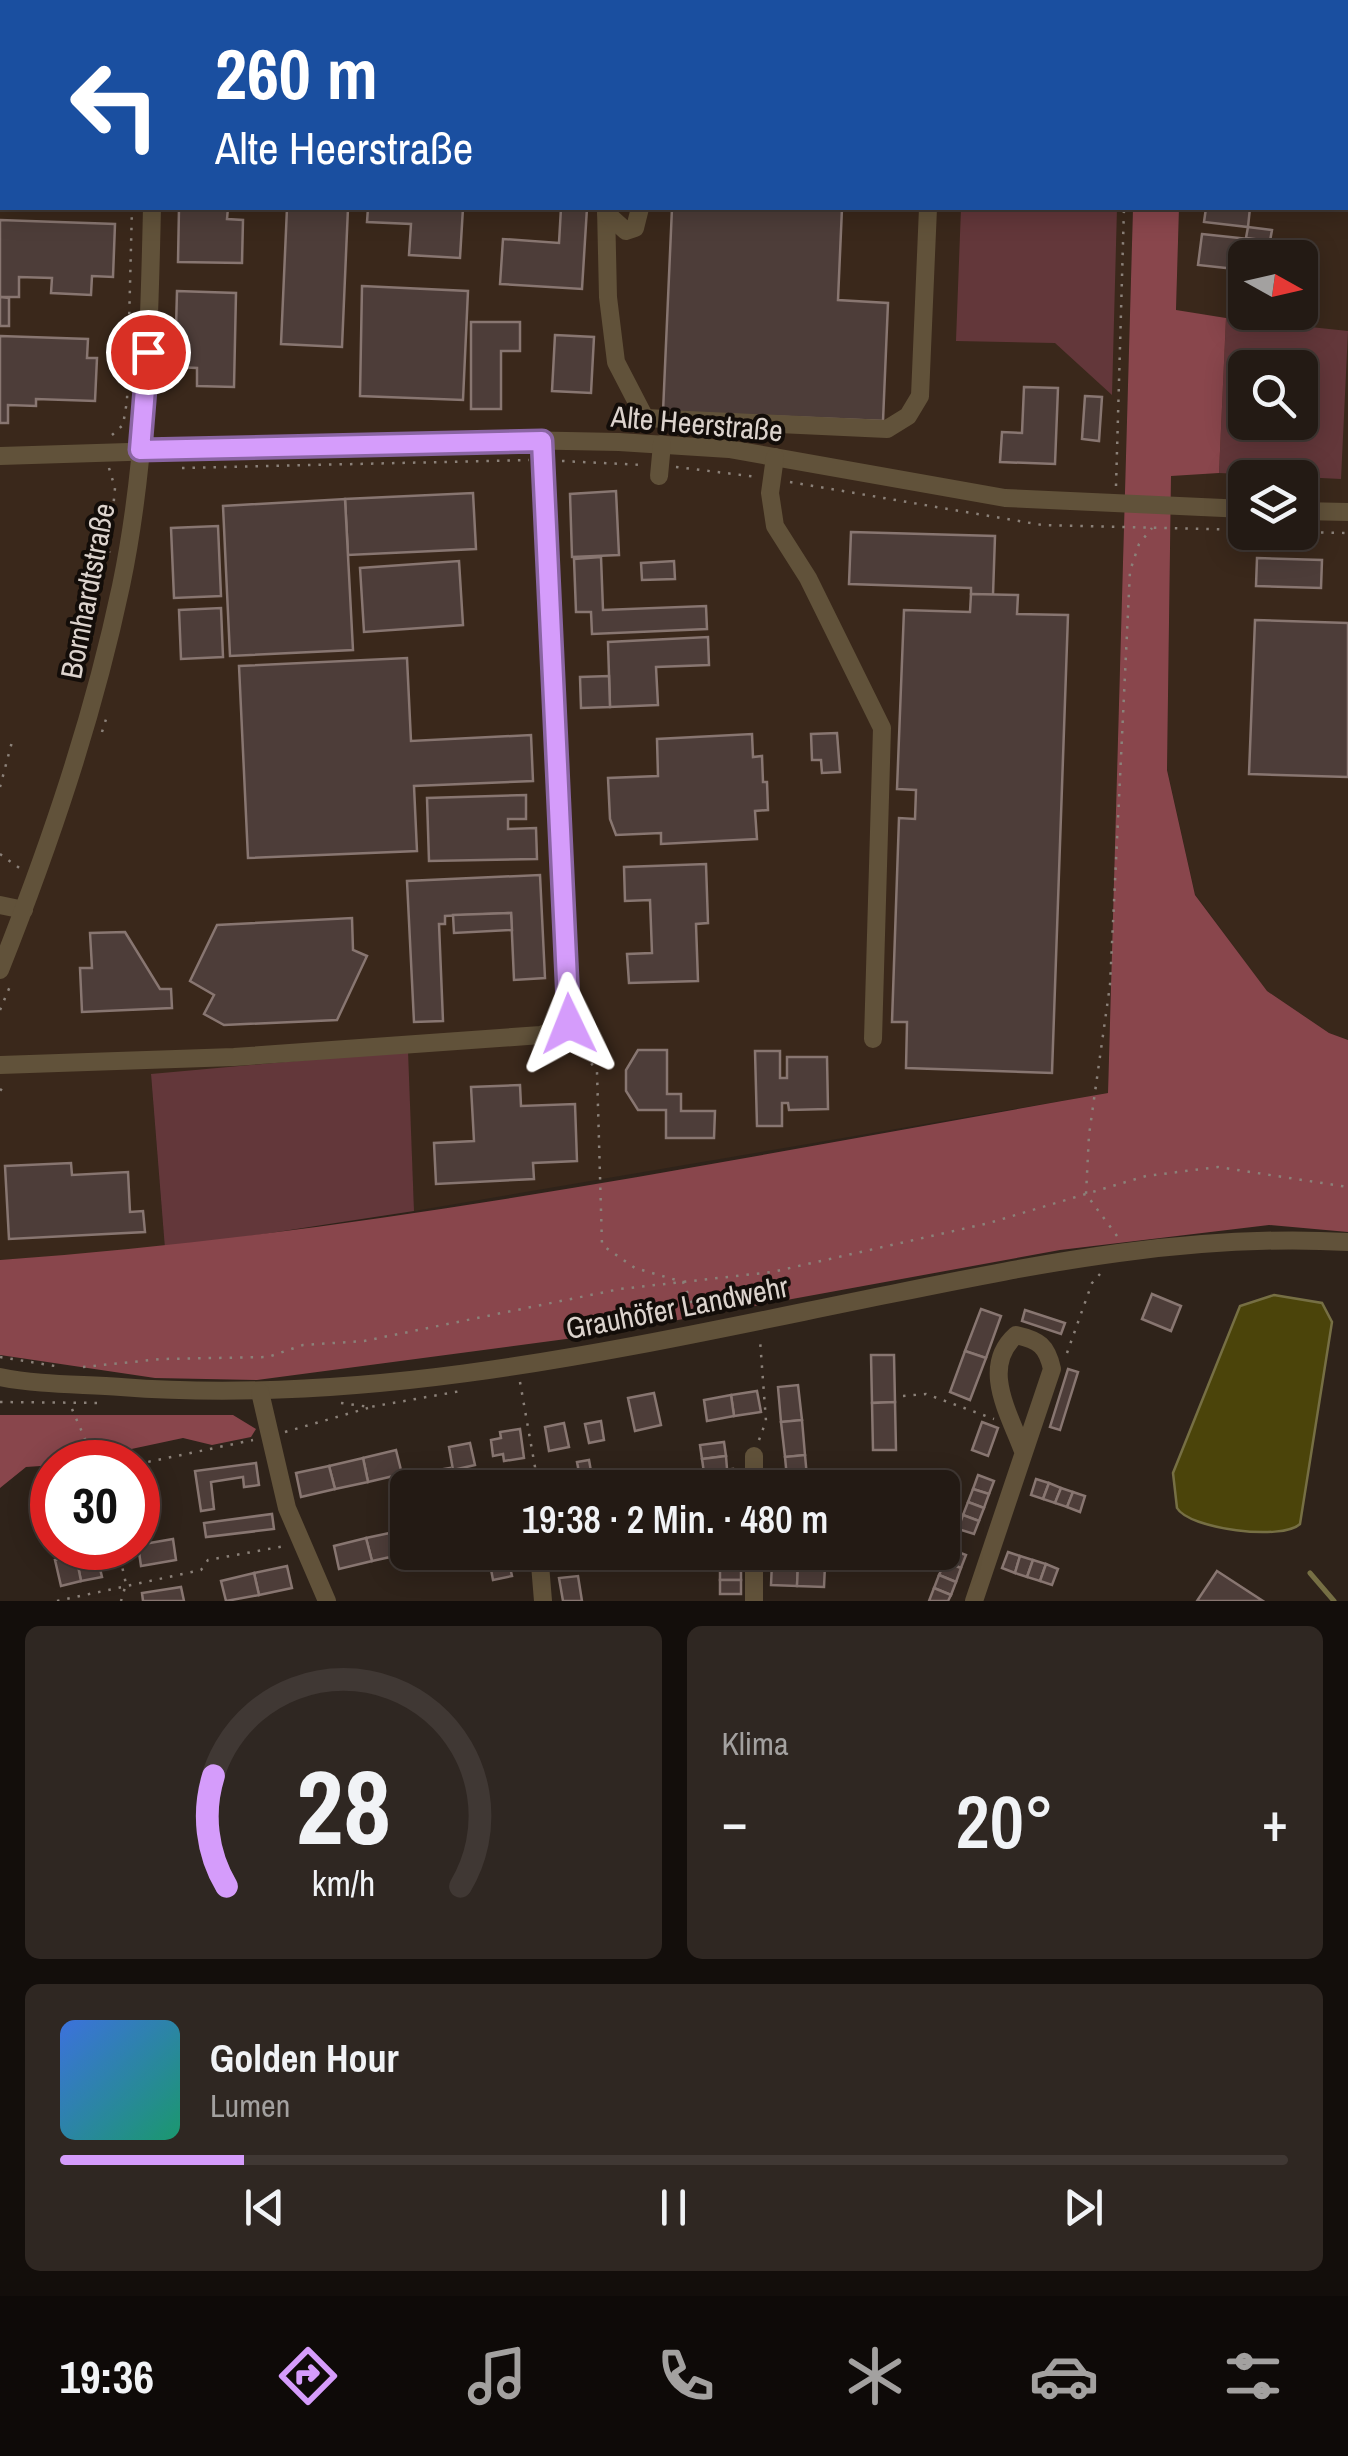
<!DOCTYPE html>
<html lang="de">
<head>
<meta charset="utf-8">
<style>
	body { margin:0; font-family:"Archivo Narrow",sans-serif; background:#2f2722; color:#f1f3f6; height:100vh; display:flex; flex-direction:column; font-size:38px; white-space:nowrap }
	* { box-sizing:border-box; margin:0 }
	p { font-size:32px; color:#a3a1a0 }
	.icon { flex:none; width:55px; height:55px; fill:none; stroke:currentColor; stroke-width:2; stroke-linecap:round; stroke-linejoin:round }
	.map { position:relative; height:1601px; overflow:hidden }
	.sheet { display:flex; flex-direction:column; gap:25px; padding:25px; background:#130e0b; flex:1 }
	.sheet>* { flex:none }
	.banner { position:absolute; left:0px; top:0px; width:1350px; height:210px; box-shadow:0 5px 25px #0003,0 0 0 2px #403834; background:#1a4fa0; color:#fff; overflow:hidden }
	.needle { width:65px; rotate:98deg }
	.fabs { position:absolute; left:1228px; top:240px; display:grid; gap:20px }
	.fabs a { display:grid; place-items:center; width:90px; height:90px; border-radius:15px; background:#231a14; box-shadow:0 5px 25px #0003,0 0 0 2px #403834; font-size:50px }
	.speed { position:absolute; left:30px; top:1440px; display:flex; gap:20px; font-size:50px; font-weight:700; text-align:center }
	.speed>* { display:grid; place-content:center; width:130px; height:130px; border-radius:50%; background:#231a14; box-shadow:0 5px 25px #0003,0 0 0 2px #403834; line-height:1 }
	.speed .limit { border:15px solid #d22; background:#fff; color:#111 }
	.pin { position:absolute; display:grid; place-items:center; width:85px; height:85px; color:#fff; margin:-42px; border:5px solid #fff; border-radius:50%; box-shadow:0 2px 10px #0007 }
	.me { position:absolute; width:110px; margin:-55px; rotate:358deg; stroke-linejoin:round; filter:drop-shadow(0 0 8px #0008) }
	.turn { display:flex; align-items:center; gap:35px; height:210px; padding:0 50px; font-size:45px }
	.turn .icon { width:130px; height:130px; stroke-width:2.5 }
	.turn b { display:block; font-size:70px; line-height:85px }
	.big { font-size:75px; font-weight:600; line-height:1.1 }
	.sheet .card { flex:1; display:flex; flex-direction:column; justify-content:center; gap:15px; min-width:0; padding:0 35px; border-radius:15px; background:#2f2722 }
	.sheet .dial { align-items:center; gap:0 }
	.dial svg { height:260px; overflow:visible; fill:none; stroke:#403834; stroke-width:7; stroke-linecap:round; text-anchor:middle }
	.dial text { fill:#f1f3f6; stroke:none }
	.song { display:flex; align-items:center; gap:30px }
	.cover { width:120px; height:120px; border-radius:15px; background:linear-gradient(135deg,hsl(220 70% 55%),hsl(160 70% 35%)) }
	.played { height:10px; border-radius:5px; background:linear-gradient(90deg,#d59cfb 15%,#403834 15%) }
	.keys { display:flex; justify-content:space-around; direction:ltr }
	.heat { display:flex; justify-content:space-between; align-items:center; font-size:55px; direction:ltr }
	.sheet .tiles { flex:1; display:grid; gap:25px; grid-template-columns:1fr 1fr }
	.card:last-child { grid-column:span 2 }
	.trip { position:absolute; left:390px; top:1470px; width:570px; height:100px; border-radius:15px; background:#231a14; box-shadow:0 5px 25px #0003,0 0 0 2px #403834; font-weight:600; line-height:100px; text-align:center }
	.menu { display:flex; height:160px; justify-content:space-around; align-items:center; background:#0e0a08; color:#a3a1a0 }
	.menu .icon { width:70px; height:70px }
	.menu .on { color:#d59cfb }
	.menu b { font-size:45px; color:#f1f3f6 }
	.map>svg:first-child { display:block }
	.built { fill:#3a281b; fill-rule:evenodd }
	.green { fill:#63373a; fill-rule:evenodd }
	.forest { fill:#89464c }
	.water { fill:#4b440a; stroke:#766f44; stroke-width:2.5 }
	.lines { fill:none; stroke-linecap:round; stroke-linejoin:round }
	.stream { stroke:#766f44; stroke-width:5 }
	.building { fill:#4d3d39; stroke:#887671; stroke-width:2.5 }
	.path { stroke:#8b8179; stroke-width:2.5; stroke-dasharray:2.5 8; stroke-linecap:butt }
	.minor { stroke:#61523a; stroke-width:18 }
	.route-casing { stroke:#8a65a3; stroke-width:25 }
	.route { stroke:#d59cfb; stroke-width:18 }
	.labels { text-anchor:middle; stroke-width:8; stroke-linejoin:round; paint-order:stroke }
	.street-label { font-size:30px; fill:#dcd3cd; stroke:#130d09 }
</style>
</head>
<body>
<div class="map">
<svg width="1348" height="1601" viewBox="0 0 1348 1601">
	<rect width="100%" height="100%" fill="#2f231a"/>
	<g class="built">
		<path d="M0 0H1146L2 2V208H1133L1108 1093 414 1211 407 1051 151 1075 165 1249 0 1260Z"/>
		<path d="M1169 0H1348V1040L1329 1033 1267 991 1195 894 1167 769 1171 476 1226 318 1176 311 1179 208H1348V2ZM1245 258H1300V312H1245ZM1245 368H1300V422H1245ZM1245 478H1300V532H1245Z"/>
	</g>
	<g class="green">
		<path d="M961 208H1117L1112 395 1055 343 956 341Z"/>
		<path d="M1226 318 1348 331 1341 479 1219 473ZM1245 368H1300V422H1245Z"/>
		<path d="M408 1051 414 1211 165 1249 151 1074Z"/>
	</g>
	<g class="forest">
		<path d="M1133 208H1179L1176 310 1226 318 1219 473 1171 476 1167 770 1195 895 1267 991 1329 1033 1348 1040V1232L1269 1225 1060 1250 596 1335 257 1380 155 1378 0 1355V1260C372 1234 741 1157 1108 1093Z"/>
		<path d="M0 1415H233L256 1429 251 1437 212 1445 183 1438 122 1451 99 1462 26 1467 0 1488Z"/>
	</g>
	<path class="water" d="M1274 1295 1322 1303 1332 1322 1300 1524C1282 1541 1189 1529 1177 1508L1173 1473 1240 1306Z"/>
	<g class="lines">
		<path class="stream" d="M1310 1573 1334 1601"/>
	</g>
	<g class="building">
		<path d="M2 0H127L2 2V20Z"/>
		<path d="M608 0H772L608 2Z"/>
		<path d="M837 0H958L837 2Z"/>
		<path d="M983 0H1102L983 2Z"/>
		<path d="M1256 0H1348V21V2Z"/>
		<path d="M179 208H228L227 219 243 220 242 263 178 262Z"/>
		<path d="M287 208H348L342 347 281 344Z"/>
		<path d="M368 208H463L460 258 409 255 411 224 367 222Z"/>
		<path d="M561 208H587L582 289 500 284 503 239 559 243Z"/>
		<path d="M672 208H842L838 300 888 303 883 421 663 412Z"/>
		<path d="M1206 208H1250L1248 227 1204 222Z"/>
		<path d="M0 220 115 224 113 277 92 276 91 295 51 293 52 278 19 277V297H0Z"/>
		<path d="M1248 227 1272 230 1270 241 1246 238Z"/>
		<path d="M1202 234 1315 246 1312 276 1300 275V258H1245V270L1198 265Z"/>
		<path d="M362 286 468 291 463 400 360 396Z"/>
		<path d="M177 291 236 293 234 387 197 386V368L175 367Z"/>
		<path d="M0 297 9 298V326H0Z"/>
		<path d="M471 322H520V351H501V409H471Z"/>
		<path d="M555 335 594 337 591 393 552 391Z"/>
		<path d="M0 336 88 339 87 358H97L95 401 36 399V406L8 405V423H0Z"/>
		<path d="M1024 387 1058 388 1055 464 1000 462 1002 432 1022 433Z"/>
		<path d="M1085 396 1102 397 1099 441 1082 439Z"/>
		<path d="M616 491 619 555 572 557 570 494Z"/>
		<path d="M473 493 476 549 348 555 345 499Z"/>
		<path d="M345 499 353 650 230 656 223 506Z"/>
		<path d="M218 526 221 596 174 598 171 528Z"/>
		<path d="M851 532 995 536 993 595 971 594V588L849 584Z"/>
		<path d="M601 557 603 610 706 606 707 629 592 634 591 612H576L574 559Z"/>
		<path d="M1257 558 1322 560 1321 588 1256 586Z"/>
		<path d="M459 561 463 625 364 632 360 568Z"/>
		<path d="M674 561 675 579 642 580 641 563Z"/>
		<path d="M971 594 1018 595 1017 614 1068 615 1052 1073 906 1068 907 1022H892L899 818 915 819 916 790 897 789 904 610 970 612Z"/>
		<path d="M221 608 223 657 181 659 179 610Z"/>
		<path d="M1255 620 1348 623V777L1249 774Z"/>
		<path d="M708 637 709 665 656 667 658 705 610 707 608 642Z"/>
		<path d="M407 658 411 741 531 735 533 781 414 786 417 851 248 858 239 666Z"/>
		<path d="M609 676 610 707 581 708 580 677Z"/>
		<path d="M837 733 840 772 822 773 821 760H812L811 734Z"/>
		<path d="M752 734 753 757 762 756 763 782H767L768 810 755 811 757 839 661 844V833L616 835 610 819 608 778 658 776 657 739Z"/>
		<path d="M526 795V819H508V829L536 828 537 859 429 861 427 798Z"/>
		<path d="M706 864 708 923 696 924 698 981 629 983 627 954 652 953 650 900 625 901 624 867Z"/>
		<path d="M540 875 545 978 514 980 511 913 445 916V924H439L443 1021 414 1022 407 881Z"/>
		<path d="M511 913 512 930 454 933 453 915Z"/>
		<path d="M352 918 353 950 367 956 337 1020 224 1025 204 1014 214 995 190 981 217 925Z"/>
		<path d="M125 932 160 989H171L172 1008 82 1012 80 968H92L90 933Z"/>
		<path d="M638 1050H667V1094H681V1111H715L714 1138H666V1110H638L626 1091V1070Z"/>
		<path d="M755 1051H780V1078H787V1057H827L828 1109 789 1110 788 1103H782V1126H757Z"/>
		<path d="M520 1085 521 1106 575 1104 577 1161 533 1163 534 1179 436 1184 434 1143 474 1141 471 1087Z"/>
		<path d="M71 1163 72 1175 128 1172 130 1212 143 1211 145 1232 9 1239 5 1166Z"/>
		<path d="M1152 1294 1181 1306 1171 1331 1142 1319Z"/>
		<path d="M981 1309 1001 1316 986 1358 965 1351Z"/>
		<path d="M1025 1310 1065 1323 1061 1334 1022 1321Z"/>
		<path d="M965 1351 986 1358 970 1400 950 1392Z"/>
		<path d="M871 1355H894L895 1402 872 1403Z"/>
		<path d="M1068 1369 1078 1372 1060 1430 1050 1427Z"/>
		<path d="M798 1385 802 1420 781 1422 778 1387Z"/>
		<path d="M757 1391 761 1412 734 1416 731 1395Z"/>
		<path d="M654 1393 661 1425 635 1431 628 1398Z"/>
		<path d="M731 1395 734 1416 707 1421 704 1400Z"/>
		<path d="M895 1402 896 1450H873L872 1403Z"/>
		<path d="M802 1420 805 1455 785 1457 781 1422Z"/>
		<path d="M601 1421 604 1440 589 1443 585 1424Z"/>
		<path d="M982 1422 998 1428 988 1456 972 1450Z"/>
		<path d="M564 1423 569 1447 549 1451 545 1427Z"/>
		<path d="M520 1429 524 1458 504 1461 503 1454 493 1456 491 1440 501 1438 500 1432Z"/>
		<path d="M724 1442 726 1456 702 1459 700 1445Z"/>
		<path d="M470 1443 475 1465 453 1470 449 1447Z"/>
		<path d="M396 1450 402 1474 368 1482 363 1458Z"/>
		<path d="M805 1455 808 1488H788L785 1457Z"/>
		<path d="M726 1456 727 1469 704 1473 702 1459Z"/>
		<path d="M363 1458 368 1482 335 1489 329 1466Z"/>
		<path d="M589 1460 594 1488H582L577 1462Z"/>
		<path d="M256 1463 259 1485 244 1487 243 1477 211 1482 214 1509 201 1511 195 1471Z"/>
		<path d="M329 1466 335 1489 301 1497 296 1473Z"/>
		<path d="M450 1468 453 1488H441L438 1470Z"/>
		<path d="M733 1469 735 1483 711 1486 709 1472Z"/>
		<path d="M978 1475 994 1481 989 1494 973 1489Z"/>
		<path d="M1036 1479 1049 1483 1043 1499 1031 1495Z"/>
		<path d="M1049 1483 1061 1488 1055 1503 1043 1499Z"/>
		<path d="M1061 1488 1073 1492 1067 1507 1055 1503Z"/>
		<path d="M973 1489 989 1494 984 1508 968 1502Z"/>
		<path d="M1073 1492 1085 1496 1080 1512 1067 1507Z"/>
		<path d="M968 1502 984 1508 979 1521 963 1515Z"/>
		<path d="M272 1514 274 1529 206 1537 204 1523Z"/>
		<path d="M963 1515 979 1521 974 1534 958 1529Z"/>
		<path d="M399 1531 404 1554 372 1561 366 1538Z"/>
		<path d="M366 1538 372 1561 339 1569 334 1546Z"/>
		<path d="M173 1539 176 1560 141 1566 138 1545Z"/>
		<path d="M950 1549 966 1555 961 1568 945 1562Z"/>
		<path d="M96 1552 102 1577 81 1581 76 1556Z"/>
		<path d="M559 1552H581L582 1563 561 1566Z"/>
		<path d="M1008 1552 1020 1556 1015 1573 1002 1568Z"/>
		<path d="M507 1554 512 1576 493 1580 489 1559Z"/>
		<path d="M76 1556 81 1581 61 1586 55 1560Z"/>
		<path d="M1020 1556 1033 1560 1027 1577 1015 1573Z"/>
		<path d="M1033 1560 1046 1564 1040 1581 1027 1577Z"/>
		<path d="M772 1562 798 1563 797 1586 771 1585Z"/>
		<path d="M945 1562 961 1568 956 1582 939 1575Z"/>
		<path d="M798 1563 825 1565 824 1587 797 1586Z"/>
		<path d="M1046 1564 1058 1569 1052 1585 1040 1581Z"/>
		<path d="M287 1566 292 1588 259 1595 254 1573Z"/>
		<rect x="720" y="1566" width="21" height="14"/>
		<path d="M1217 1571 1263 1601H1197Z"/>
		<path d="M254 1573 259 1595 226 1601 221 1581Z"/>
		<path d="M939 1575 956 1582 951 1595 934 1588Z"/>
		<path d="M578 1576 582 1601H563L559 1578Z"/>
		<rect x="720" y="1580" width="21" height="14"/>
		<path d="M181 1587 184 1601H143L142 1593Z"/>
		<path d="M934 1588 951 1595 948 1601H929Z"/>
	</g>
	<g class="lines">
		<g class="path">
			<path d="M138 2V0"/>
			<path d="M112 435 123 425 127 401 132 208"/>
			<path d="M562 461 643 465"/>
			<path d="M676 467 758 477"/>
			<path d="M109 468 115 488 109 553"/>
			<path d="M182 468 529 460"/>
			<path d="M790 482 1042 525 1245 530"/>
			<path d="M1116 486 1124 208"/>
			<path d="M1300 532 1348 533"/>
			<path d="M102 732 107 716"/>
			<path d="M0 787 13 738"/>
			<path d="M0 854 22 870"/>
			<path d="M0 1010 11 984"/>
			<path d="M574 1037 597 1072 602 1245 635 1268 683 1282 697 1316"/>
			<path d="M0 1089 5 1093"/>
			<path d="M1117 1236 1086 1194 1089 1135 1110 985 1130 571 1139 544 1152 528"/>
			<path d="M1067 1353 1092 1283 1100 1274"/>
			<path d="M0 1357 55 1366"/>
			<path d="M83 1367 161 1359 268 1357 303 1345 364 1341 620 1289 772 1272 989 1223 1146 1176 1218 1167 1348 1187"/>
			<path d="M520 1382 535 1467 527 1488"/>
			<path d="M903 1396 926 1394 994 1419"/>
			<path d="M0 1402 103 1403"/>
			<path d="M341 1403 370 1407 461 1391"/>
			<path d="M72 1409 95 1462"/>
			<path d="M285 1432 368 1408"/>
			<path d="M759 1440 766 1421 760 1340"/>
			<path d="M138 1464 253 1440"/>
			<path d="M118 1548 126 1584 121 1601"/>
			<path d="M57 1601 201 1570 208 1560 285 1546"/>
		</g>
		<g class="minor">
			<path d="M157 2V0"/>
			<path d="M359 2V0"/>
			<path d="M1137 2V0"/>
			<path d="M0 98H2"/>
			<path d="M0 200H2"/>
			<path d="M606 208 608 297 616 362 645 418 887 429 908 416 920 396 928 208"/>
			<path d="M606 213 626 231 635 228 640 208"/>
			<path d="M0 456 515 440 619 442 729 449 1005 498 1245 509"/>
			<path d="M775 457 770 493 775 526 808 578 882 728 873 1039"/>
			<path d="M659 476 662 444"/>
			<path d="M1300 511 1348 512"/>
			<path d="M0 905 24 910"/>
			<path d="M0 970C50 844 93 718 121 586 147 462 149 334 152 208"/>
			<path d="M0 1065 234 1057 541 1035 569 1023 542 441"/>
			<path d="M0 1377C39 1385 81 1384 121 1387 382 1407 637 1345 891 1294 1043 1263 1193 1233 1348 1242"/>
			<path d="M260 1392 287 1508 327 1601"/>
			<path d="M754 1456V1488"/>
			<path d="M539 1552 543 1601"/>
			<path d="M754 1552V1601"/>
			<path d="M974 1601 1052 1369C1047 1346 1039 1340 1016 1335 980 1367 1009 1413 1023 1451"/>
		</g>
	</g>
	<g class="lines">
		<defs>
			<path id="route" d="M148 352 140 450 542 441 569 1024"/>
		</defs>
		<use href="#route" class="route-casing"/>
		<use href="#route" class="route"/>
	</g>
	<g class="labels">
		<g class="street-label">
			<text transform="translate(697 424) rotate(5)" y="10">Alte Heerstraße</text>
			<text transform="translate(88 591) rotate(-79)" y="10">Bornhardtstraße</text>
			<text transform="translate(677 1308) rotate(-11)" y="10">Grauhöfer Landwehr</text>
		</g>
	</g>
</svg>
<div class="fabs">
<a><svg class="needle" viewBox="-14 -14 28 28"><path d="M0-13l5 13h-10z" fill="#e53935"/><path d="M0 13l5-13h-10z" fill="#a3a1a0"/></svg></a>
<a><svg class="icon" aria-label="search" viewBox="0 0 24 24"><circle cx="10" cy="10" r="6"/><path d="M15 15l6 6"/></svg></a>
<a><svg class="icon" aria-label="layers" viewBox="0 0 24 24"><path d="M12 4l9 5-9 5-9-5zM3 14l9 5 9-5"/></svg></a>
</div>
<div class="speed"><div class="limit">30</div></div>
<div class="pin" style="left:148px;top:352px;background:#d93025"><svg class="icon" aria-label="arrive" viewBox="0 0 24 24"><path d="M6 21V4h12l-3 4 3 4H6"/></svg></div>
<svg class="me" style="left:569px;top:1024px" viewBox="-20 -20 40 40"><path d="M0-17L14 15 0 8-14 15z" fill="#d59cfb" stroke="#fff" stroke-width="4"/></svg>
<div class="trip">19:38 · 2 Min. · 480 m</div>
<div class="banner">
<div class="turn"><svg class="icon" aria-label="left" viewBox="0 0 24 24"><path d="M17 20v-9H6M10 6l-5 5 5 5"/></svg><div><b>260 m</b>Alte Heerstraße</div></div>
</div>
</div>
<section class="sheet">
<div class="tiles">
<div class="card dial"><svg viewBox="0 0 100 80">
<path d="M14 69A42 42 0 1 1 86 69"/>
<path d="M14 69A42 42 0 0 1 10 35" stroke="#d59cfb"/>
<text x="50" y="56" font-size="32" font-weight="700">28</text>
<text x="50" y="72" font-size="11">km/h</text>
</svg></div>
<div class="card"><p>Klima</p>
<div class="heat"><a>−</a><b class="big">20°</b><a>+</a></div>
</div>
<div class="card">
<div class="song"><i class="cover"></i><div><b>Golden Hour</b><p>Lumen</p></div></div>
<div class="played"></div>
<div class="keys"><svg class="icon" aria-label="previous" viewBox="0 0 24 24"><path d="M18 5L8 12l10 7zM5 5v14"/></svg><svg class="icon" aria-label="pause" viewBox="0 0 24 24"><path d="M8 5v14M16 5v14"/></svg><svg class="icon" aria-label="next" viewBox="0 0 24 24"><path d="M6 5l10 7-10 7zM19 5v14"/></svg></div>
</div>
</div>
</section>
<nav class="menu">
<b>19:36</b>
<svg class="icon on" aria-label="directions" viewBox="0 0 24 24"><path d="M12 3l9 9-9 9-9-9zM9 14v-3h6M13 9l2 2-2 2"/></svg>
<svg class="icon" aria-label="music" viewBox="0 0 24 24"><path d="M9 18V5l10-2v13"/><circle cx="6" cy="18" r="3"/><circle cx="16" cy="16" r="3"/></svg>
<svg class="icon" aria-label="phone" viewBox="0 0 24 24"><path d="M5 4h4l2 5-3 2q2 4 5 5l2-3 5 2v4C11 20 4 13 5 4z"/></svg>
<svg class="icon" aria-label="climate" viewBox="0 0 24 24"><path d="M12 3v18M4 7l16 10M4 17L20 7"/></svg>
<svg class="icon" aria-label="car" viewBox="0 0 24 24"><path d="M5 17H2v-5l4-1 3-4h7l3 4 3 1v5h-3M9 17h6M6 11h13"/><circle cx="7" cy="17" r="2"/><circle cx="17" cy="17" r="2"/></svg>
<svg class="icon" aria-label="filters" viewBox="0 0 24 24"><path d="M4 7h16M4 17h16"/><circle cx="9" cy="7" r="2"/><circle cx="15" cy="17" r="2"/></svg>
</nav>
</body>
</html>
